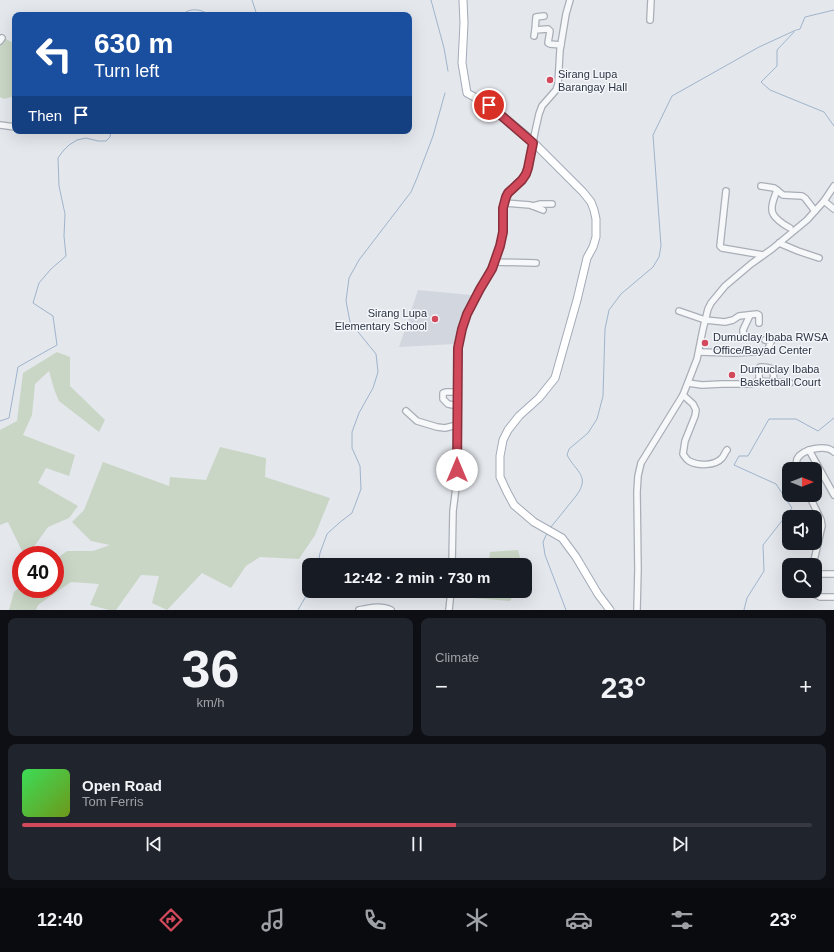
<!DOCTYPE html>
<html lang="en">
<head>
<meta charset="utf-8">
<style>
	body { margin:0; font-family:Arial,sans-serif; background:#20242c; color:#f1f3f6; height:100vh; display:flex; flex-direction:column; font-size:15px; white-space:nowrap }
	* { box-sizing:border-box; margin:0 }
	p { font-size:13px; color:#9ea1a6 }
	.icon { flex:none; width:22px; height:22px; fill:none; stroke:currentColor; stroke-width:2; stroke-linecap:round; stroke-linejoin:round }
	.map { position:relative; height:610px; overflow:hidden }
	.drawer { display:flex; flex-direction:column; gap:8px; padding:8px; background:#0d0f14; flex:1 }
	.drawer>* { flex:none }
	.banner { position:absolute; left:12px; top:12px; width:400px; height:122px; border-radius:8px; box-shadow:0 4px 16px #0002; background:#1a4fa0; color:#fff; overflow:hidden }
	.needle { width:26px; rotate:90deg }
	.controls { position:absolute; left:782px; top:462px; display:grid; gap:8px }
	.controls a { display:grid; place-items:center; width:40px; height:40px; border-radius:8px; background:#171b24; box-shadow:0 4px 16px #0002; font-size:20px }
	.speed { position:absolute; left:12px; top:546px; display:flex; gap:8px; font-size:20px; font-weight:700; text-align:center }
	.speed>* { display:grid; place-content:center; width:52px; height:52px; border-radius:50%; background:#171b24; box-shadow:0 4px 16px #0002; line-height:1 }
	.speed .limit { border:6px solid #d22; background:#fff; color:#111 }
	.pin { position:absolute; display:grid; place-items:center; width:34px; height:34px; color:#fff; margin:-17px; border:2px solid #fff; border-radius:50%; box-shadow:0 1px 4px #0007 }
	.me { position:absolute; width:44px; margin:-22px; rotate:0deg; stroke-linejoin:round; filter:drop-shadow(0 0 3px #0008) }
	.turn { display:flex; align-items:center; gap:14px; height:84px; padding:0 16px; font-size:18px }
	.turn .icon { width:52px; height:52px; stroke-width:2.5 }
	.turn b { display:block; font-size:28px; line-height:34px }
	.then { display:flex; align-items:center; height:38px; padding:0 16px; background:#0003; gap:8px; font-size:15px }
	.big { font-size:30px; font-weight:700; line-height:1.1 }
	.drawer .card { flex:1; display:flex; flex-direction:column; justify-content:center; gap:6px; min-width:0; padding:0 14px; border-radius:8px; background:#20242c }
	.drawer .dial { align-items:center; gap:0 }
	.dial b { font-size:52px; line-height:1 }
	.song { display:flex; align-items:center; gap:12px }
	.cover { width:48px; height:48px; border-radius:6px; background:linear-gradient(135deg,hsl(130 70% 55%),hsl(80 70% 35%)) }
	.played { height:4px; border-radius:2px; background:linear-gradient(90deg,#d1495b 55%,#363941 55%) }
	.keys { display:flex; justify-content:space-around; direction:ltr }
	.heat { display:flex; justify-content:space-between; align-items:center; font-size:22px; direction:ltr }
	.drawer .tiles { flex:1; display:grid; gap:8px; grid-template-columns:1fr 1fr }
	.card:last-child { grid-column:span 2 }
	.trip { position:absolute; left:302px; top:558px; width:230px; height:40px; border-radius:8px; background:#171b24; box-shadow:0 4px 16px #0002; font-weight:700; line-height:40px; text-align:center }
	.tab-bar { display:flex; height:64px; justify-content:space-around; align-items:center; background:#090b0e; color:#9ea1a6 }
	.tab-bar .icon { width:28px; height:28px }
	.tab-bar .on { color:#d1495b }
	.tab-bar b { font-size:18px; color:#f1f3f6 }
	.map>svg:first-child { display:block }
	.built { fill:#d2d6de }
	.green { fill:#c9d6c5 }
	.lines { fill:none; stroke-linecap:round; stroke-linejoin:round }
	.stream { stroke:#9fb4cc; stroke-width:1 }
	.minor-casing { stroke:#a9aeb7; stroke-width:8 }
	.major-casing { stroke:#a3abb8; stroke-width:9 }
	.minor { stroke:#f7f8fa; stroke-width:5.5 }
	.major { stroke:#fff; stroke-width:7 }
	.route-casing { stroke:#882f3b; stroke-width:10 }
	.route { stroke:#d1495b; stroke-width:7 }
	.poi-dot { fill:#d1495b; stroke:#f4f6f9; stroke-width:1.5 }
	.labels { text-anchor:middle; stroke-width:3; stroke-linejoin:round; paint-order:stroke }
	.poi-label { font-size:11px; fill:#2b3445; stroke:#f4f6f9; text-anchor:start }
</style>
</head>
<body>
<div class="map">
<svg width="834" height="610" viewBox="0 0 834 610">
	<rect width="100%" height="100%" fill="#e4e7ec"/>
	<path class="built" d="M418 290 471 295 454 344 399 347Z"/>
	<g class="green">
		<path d="M4 38 15 44V96L4 99 0 97V44Z"/>
		<path d="M57 352 70 357V386L105 420 99 432 59 401 54 389 49 371 35 384 32 415 23 435 75 455 69 476 46 468 38 483 78 506 69 518 48 527 28 555H24L8 522 0 525V430L17 421 23 373Z"/>
		<path d="M220 447 266 458 265 477 330 498 315 535 299 559 260 557 246 566 231 588 202 573 167 610 152 603 159 576 141 575 116 610H109L90 605 99 584 71 582 38 605 36 610H9L14 592 21 586V589H55V560L67 551H93L110 545 91 541 72 522 84 510 103 462 169 486 170 477 206 480Z"/>
		<path d="M518 550 522 565H460V564L489 562 490 552Z"/>
		<path d="M461 591H516L510 601 461 597Z"/>
	</g>
	<g class="lines">
		<g class="stream">
			<path d="M252 0 257 15"/>
			<path d="M431 0 444 48 448 71"/>
			<path d="M183 15C184 14 186 11 188 11 195 8 205 11 209 15"/>
			<path d="M797 30 800 29 805 17 834 10"/>
			<path d="M794 32 777 50V66L761 82 770 90 824 112 834 126"/>
			<path d="M0 421 9 418 18 367 57 345 53 316 33 303 39 283 51 269 66 256 64 236 65 214 59 186 58 158 63 151 69 145 77 140 86 138 98 141H106L110 137 111 131"/>
			<path d="M551 527 576 496C591 476 576 472 567 455L569 449 588 433 597 419 603 396 605 329 609 310 621 294 653 267 659 257 661 246 653 135 672 96 759 47 796 30"/>
			<path d="M547 533 543 542 545 555 566 610"/>
			<path d="M318 565 320 553 327 534 339 523 352 513 361 489 360 466 352 448V432L359 413 373 388 378 372 376 354 350 322 346 301 349 278 359 260 411 192 417 178 433 136 445 93"/>
			<path d="M298 610 309 591"/>
			<path d="M744 610 747 598 764 571 763 545 792 508 776 484 734 465 739 456H748L769 419H796L818 431 834 418"/>
		</g>
		<defs>
			<g id="minor">
				<path d="M650 20 651 0"/>
				<path d="M535 30 536 17 544 16"/>
				<path d="M534 36 535 30 548 29 550 31 548 43 550 44 561 45"/>
				<path d="M0 41 2 38"/>
				<path d="M0 125 15 127"/>
				<path d="M761 186 774 188 783 195 802 196 805 198 815 211"/>
				<path d="M777 190C775 196 771 204 772 210 772 217 784 225 790 228"/>
				<path d="M726 191 720 246 722 248 763 255"/>
				<path d="M824 201 834 209"/>
				<path d="M504 203 530 205 543 210"/>
				<path d="M533 206 541 204H552"/>
				<path d="M779 243 798 251 819 258"/>
				<path d="M494 262 536 263"/>
				<path d="M679 311 705 320 725 322 733 320 739 316 757 314 759 315V323"/>
				<path d="M745 335 743 332V330L750 315"/>
				<path d="M699 352 735 353 766 351 768 349 771 342 770 341 765 340"/>
				<path d="M759 381V368L760 367C765 367 770 367 773 370L774 382"/>
				<path d="M688 383 702 385 722 384H752L758 381 790 383"/>
				<path d="M683 395 693 404 696 410 695 416 685 441 683 454C685 457 686 459 689 461 698 466 715 466 722 458 724 456 725 452 727 450"/>
				<path d="M458 406 448 404 443 399V393L446 392H458"/>
				<path d="M406 411 417 421 437 427 445 428 457 425"/>
				<path d="M809 450 834 495"/>
				<path d="M796 469C796 466 796 463 797 459 802 449 826 444 834 452"/>
				<path d="M809 495 821 520 822 526 813 565"/>
				<path d="M452 565 453 511 457 479 458 348C460 336 462 325 467 315 477 291 493 271 500 246 505 230 500 211 506 197 511 186 523 182 528 168L535 132 539 114 542 106 556 90 558 84 560 50 566 14 570 0"/>
				<path d="M815 574H834"/>
				<path d="M787 576H789"/>
				<path d="M813 591 814 594 820 597H834"/>
				<path d="M422 593 451 594"/>
				<path d="M359 610C369 608 381 605 391 610"/>
				<path d="M449 610 451 591"/>
				<path d="M637 610 638 569 637 492 638 476 641 463 683 395 697 359 703 329 708 309 711 303 725 286 751 264 772 249 807 220 824 201 834 186"/>
			</g>
			<path id="major" d="M463 0 464 23 462 63 467 93 489 105 529 138 583 192 591 202 594 210 596 219V237L593 247 587 258 577 300 564 346 555 378 539 398 519 416 508 430 503 440 500 456V477L507 492 514 505 534 522 562 538 576 557 598 594 610 610"/>
		</defs>
		<use href="#minor" class="minor-casing"/>
		<use href="#major" class="major-casing"/>
		<use href="#minor" class="minor"/>
		<use href="#major" class="major"/>
	</g>
	<g class="lines">
		<defs>
			<path id="route" d="M457 470 458 348 462 329 467 314 480 289 492 269 500 246 503 232V208L506 197 508 193 522 180 526 174 528 168 533 143 489 105"/>
		</defs>
		<use href="#route" class="route-casing"/>
		<use href="#route" class="route"/>
	</g>
	<g class="poi-dot">
		<circle cx="550" cy="80" r="4"/>
		<circle cx="435" cy="319" r="4"/>
		<circle cx="705" cy="343" r="4"/>
		<circle cx="732" cy="375" r="4"/>
	</g>
	<g class="labels">
		<g class="poi-label">
			<text x="558" y="78">Sirang Lupa<tspan x="558" dy="13">Barangay Hall</tspan></text>
			<text x="427" y="317" text-anchor="end">Sirang Lupa<tspan x="427" dy="13">Elementary School</tspan></text>
			<text x="713" y="341">Dumuclay Ibaba RWSA<tspan x="713" dy="13">Office/Bayad Center</tspan></text>
			<text x="740" y="373">Dumuclay Ibaba<tspan x="740" dy="13">Basketball Court</tspan></text>
		</g>
	</g>
</svg>
<div class="controls">
<a><svg class="needle" viewBox="-14 -14 28 28"><path d="M0-13l5 13h-10z" fill="#e53935"/><path d="M0 13l5-13h-10z" fill="#9ea1a6"/></svg></a>
<a><svg class="icon" aria-label="sound" viewBox="0 0 24 24"><path d="M4 9h4l5-4v14l-5-4H4zM17 9q2 3 0 6"/></svg></a>
<a><svg class="icon" aria-label="search" viewBox="0 0 24 24"><circle cx="10" cy="10" r="6"/><path d="M15 15l6 6"/></svg></a>
</div>
<div class="speed"><div class="limit">40</div></div>
<div class="pin" style="left:489px;top:105px;background:#d93025"><svg class="icon" aria-label="arrive" viewBox="0 0 24 24"><path d="M6 21V4h12l-3 4 3 4H6"/></svg></div>
<svg class="me" style="left:457px;top:470px" viewBox="-20 -20 40 40"><circle r="19" fill="#fff"/><path d="M0-13L10 11 0 6-10 11z" fill="#d1495b"/></svg>
<div class="trip">12:42 · 2 min · 730 m</div>
<div class="banner">
<div class="turn"><svg class="icon" aria-label="left" viewBox="0 0 24 24"><path d="M17 20v-9H6M10 6l-5 5 5 5"/></svg><div><b>630 m</b>Turn left</div></div>
<div class="then">Then<svg class="icon" aria-label="arrive" viewBox="0 0 24 24"><path d="M6 21V4h12l-3 4 3 4H6"/></svg></div>
</div>
</div>
<section class="drawer">
<div class="tiles">
<div class="card dial"><b>36</b><p>km/h</p></div>
<div class="card"><p>Climate</p>
<div class="heat"><a>−</a><b class="big">23°</b><a>+</a></div>
</div>
<div class="card">
<div class="song"><i class="cover"></i><div><b>Open Road</b><p>Tom Ferris</p></div></div>
<div class="played"></div>
<div class="keys"><svg class="icon" aria-label="previous" viewBox="0 0 24 24"><path d="M18 5L8 12l10 7zM5 5v14"/></svg><svg class="icon" aria-label="pause" viewBox="0 0 24 24"><path d="M8 5v14M16 5v14"/></svg><svg class="icon" aria-label="next" viewBox="0 0 24 24"><path d="M6 5l10 7-10 7zM19 5v14"/></svg></div>
</div>
</div>
</section>
<nav class="tab-bar">
<b>12:40</b>
<svg class="icon on" aria-label="directions" viewBox="0 0 24 24"><path d="M12 3l9 9-9 9-9-9zM9 14v-3h6M13 9l2 2-2 2"/></svg>
<svg class="icon" aria-label="music" viewBox="0 0 24 24"><path d="M9 18V5l10-2v13"/><circle cx="6" cy="18" r="3"/><circle cx="16" cy="16" r="3"/></svg>
<svg class="icon" aria-label="phone" viewBox="0 0 24 24"><path d="M5 4h4l2 5-3 2q2 4 5 5l2-3 5 2v4C11 20 4 13 5 4z"/></svg>
<svg class="icon" aria-label="climate" viewBox="0 0 24 24"><path d="M12 3v18M4 7l16 10M4 17L20 7"/></svg>
<svg class="icon" aria-label="car" viewBox="0 0 24 24"><path d="M5 17H2v-5l4-1 3-4h7l3 4 3 1v5h-3M9 17h6M6 11h13"/><circle cx="7" cy="17" r="2"/><circle cx="17" cy="17" r="2"/></svg>
<svg class="icon" aria-label="filters" viewBox="0 0 24 24"><path d="M4 7h16M4 17h16"/><circle cx="9" cy="7" r="2"/><circle cx="15" cy="17" r="2"/></svg>
<b>23°</b>
</nav>
</body>
</html>
